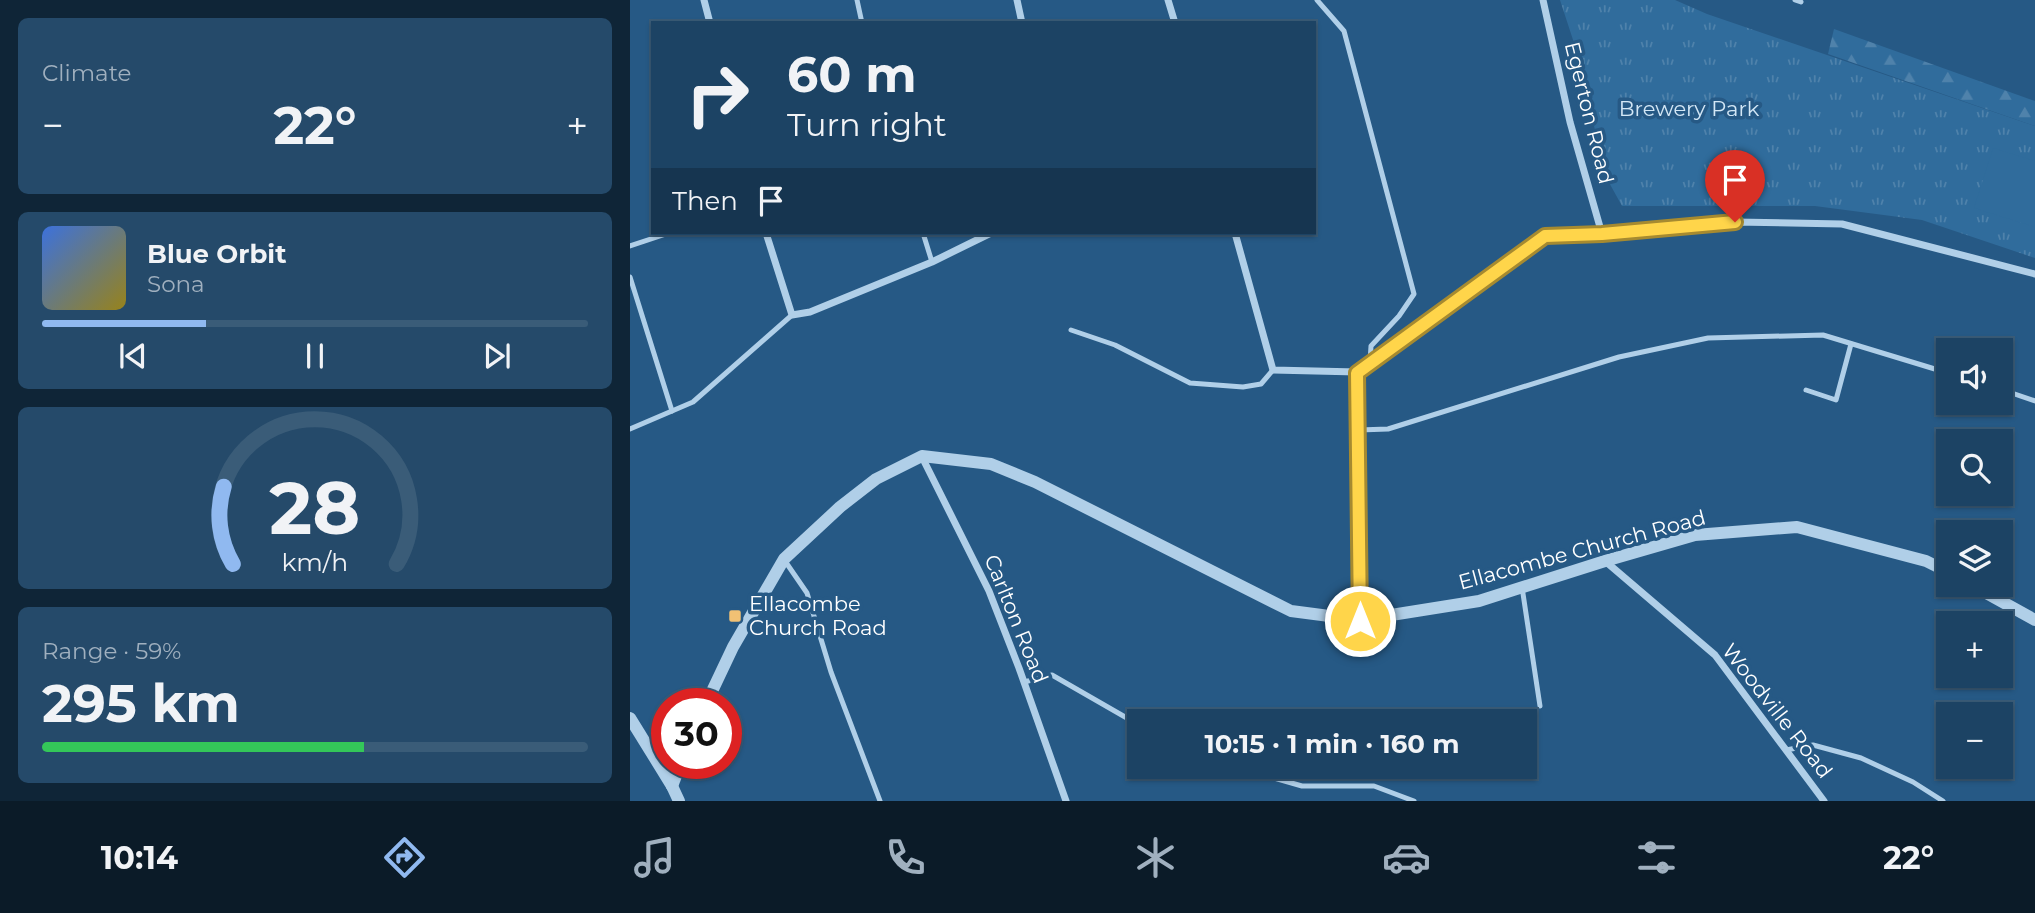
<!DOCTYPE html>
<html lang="en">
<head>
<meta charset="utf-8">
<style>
	body { margin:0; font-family:Montserrat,sans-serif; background:#254a6a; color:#f1f3f6; height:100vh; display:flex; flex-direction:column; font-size:26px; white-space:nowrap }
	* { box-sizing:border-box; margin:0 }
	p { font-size:23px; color:#a0b0bf }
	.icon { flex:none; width:38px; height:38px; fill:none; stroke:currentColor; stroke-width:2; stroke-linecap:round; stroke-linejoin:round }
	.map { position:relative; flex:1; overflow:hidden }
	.panel { display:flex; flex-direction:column; gap:18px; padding:18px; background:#0f2537; width:630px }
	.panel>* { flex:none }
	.banner { position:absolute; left:21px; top:21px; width:665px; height:214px; border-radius:0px; box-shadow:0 2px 5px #0004,0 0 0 2px #3a5c78; background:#1c4364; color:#f1f3f6; overflow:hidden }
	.buttons { position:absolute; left:1306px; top:338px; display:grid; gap:14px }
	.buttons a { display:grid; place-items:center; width:77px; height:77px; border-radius:0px; background:#1c4364; box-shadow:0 2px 5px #0004,0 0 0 2px #3a5c78; font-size:35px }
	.speed { position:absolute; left:21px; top:688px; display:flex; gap:14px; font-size:35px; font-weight:700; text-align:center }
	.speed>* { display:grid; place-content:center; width:91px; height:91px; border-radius:50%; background:#1c4364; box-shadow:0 2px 5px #0004,0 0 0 2px #3a5c78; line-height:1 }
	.speed .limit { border:10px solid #d22; background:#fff; color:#111 }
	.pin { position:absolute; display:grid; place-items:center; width:60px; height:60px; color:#fff; margin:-72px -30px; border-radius:50% 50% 50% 0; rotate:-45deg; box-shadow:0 0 7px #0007 }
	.pin .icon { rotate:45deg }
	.me { position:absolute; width:77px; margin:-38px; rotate:0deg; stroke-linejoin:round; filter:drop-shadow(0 0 5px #0008) }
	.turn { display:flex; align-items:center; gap:24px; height:147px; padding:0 21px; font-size:32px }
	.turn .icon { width:91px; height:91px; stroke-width:2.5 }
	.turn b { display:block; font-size:49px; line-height:60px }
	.then { display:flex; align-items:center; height:66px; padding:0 21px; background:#0003; gap:14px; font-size:26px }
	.big { font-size:52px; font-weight:700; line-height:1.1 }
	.panel .tile { flex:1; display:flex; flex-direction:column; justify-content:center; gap:10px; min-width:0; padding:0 24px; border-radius:10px; background:#254a6a }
	.panel .dial { align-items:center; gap:0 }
	.dial svg { height:182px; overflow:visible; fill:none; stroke:#3a5c78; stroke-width:7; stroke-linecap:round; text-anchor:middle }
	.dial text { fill:#f1f3f6; stroke:none }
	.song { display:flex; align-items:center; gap:21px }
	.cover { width:84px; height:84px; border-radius:10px; background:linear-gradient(135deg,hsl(220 70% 55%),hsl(50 70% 35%)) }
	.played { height:7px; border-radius:4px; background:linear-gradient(90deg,#90b9f0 30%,#3a5c78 30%) }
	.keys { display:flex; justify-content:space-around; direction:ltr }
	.heat { display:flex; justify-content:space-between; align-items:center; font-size:38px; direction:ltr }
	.charge { height:10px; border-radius:5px; background:linear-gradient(90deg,#34c759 59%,#3a5c78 0) }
	.trip { position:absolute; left:497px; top:709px; width:410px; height:70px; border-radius:0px; background:#1c4364; box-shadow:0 2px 5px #0004,0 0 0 2px #3a5c78; font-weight:700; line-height:70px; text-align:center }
	.dock { display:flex; height:112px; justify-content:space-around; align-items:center; background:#0b1b28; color:#a0b0bf }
	.dock .icon { width:49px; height:49px }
	.dock .current { color:#90b9f0 }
	.dock b { font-size:32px; color:#f1f3f6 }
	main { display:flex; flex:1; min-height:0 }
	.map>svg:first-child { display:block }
	.grass { fill:url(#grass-tufts) }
	.forest { fill:url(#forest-firs) }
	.pitch { fill:#306c9c }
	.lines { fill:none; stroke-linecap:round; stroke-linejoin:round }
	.service { stroke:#b0cfe8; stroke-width:5 }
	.minor { stroke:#b0cfe8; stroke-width:7 }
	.tertiary { stroke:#b0cfe8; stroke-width:12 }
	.route-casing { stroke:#a68a30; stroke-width:18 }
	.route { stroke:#ffd54a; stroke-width:12 }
	.poi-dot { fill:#f1c174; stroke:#265985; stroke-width:2.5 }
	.labels { text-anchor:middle; stroke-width:7; stroke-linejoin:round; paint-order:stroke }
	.park-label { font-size:21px; fill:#d3e7f6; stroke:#265985 }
	.street-label { font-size:21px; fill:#fff; stroke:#265985 }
	.poi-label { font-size:21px; fill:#fff; stroke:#265985; text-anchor:start }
</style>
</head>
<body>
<main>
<section class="panel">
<div class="tile"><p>Climate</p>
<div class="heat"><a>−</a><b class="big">22°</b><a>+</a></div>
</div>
<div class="tile">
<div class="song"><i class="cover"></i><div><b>Blue Orbit</b><p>Sona</p></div></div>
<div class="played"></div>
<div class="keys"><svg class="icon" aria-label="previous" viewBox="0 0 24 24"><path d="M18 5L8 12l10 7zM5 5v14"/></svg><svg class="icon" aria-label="pause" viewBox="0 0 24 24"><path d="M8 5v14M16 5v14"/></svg><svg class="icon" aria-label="next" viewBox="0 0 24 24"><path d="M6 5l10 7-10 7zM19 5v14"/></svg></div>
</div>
<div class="tile dial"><svg viewBox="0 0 100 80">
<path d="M14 69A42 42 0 1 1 86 69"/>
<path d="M14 69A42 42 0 0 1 10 35" stroke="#90b9f0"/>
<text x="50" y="56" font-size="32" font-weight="700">28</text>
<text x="50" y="72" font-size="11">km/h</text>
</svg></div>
<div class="tile"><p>Range · 59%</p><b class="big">295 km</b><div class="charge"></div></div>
</section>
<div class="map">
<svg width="1405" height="801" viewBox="0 0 1405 801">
	<defs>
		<pattern id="grass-tufts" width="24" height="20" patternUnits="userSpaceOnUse" patternTransform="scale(1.75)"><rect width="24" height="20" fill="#306c9c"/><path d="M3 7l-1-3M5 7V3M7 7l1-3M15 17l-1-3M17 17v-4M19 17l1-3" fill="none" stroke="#4f82ab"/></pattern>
		<pattern id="forest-firs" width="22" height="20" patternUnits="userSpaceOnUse" patternTransform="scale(1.75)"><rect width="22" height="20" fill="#306c9c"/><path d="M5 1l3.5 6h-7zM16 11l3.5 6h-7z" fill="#4f82ab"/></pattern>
	</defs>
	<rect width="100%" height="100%" fill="#265985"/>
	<path class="grass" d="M930 0H1045L1077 14 1405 126V258L1292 220 1185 206H992L976 177 946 49Z"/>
	<path class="forest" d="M1204 29 1405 101V126L1198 54Z"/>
	<path class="pitch" d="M1363 148 1405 161V227L1344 208Z"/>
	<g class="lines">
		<g class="service">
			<path d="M227 0 232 23"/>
			<path d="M687 0 714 31 784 294 769 316 741 346 740 363"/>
			<path d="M1165 0 1171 2"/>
			<path d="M293 233 302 262"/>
			<path d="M0 246 39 233"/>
			<path d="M0 277 42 411"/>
			<path d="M441 330 485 345 560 383 613 387 631 384 643 370"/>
			<path d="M1370 389 1405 401"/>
			<path d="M1176 390 1206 400 1221 344"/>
			<path d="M0 429 63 402 162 315"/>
			<path d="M729 430 758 429 989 357 1078 338 1193 335 1318 373"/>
			<path d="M155 561 177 593 201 672 250 801"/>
			<path d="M892 587 910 706"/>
			<path d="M394 682 422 675 509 725"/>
			<path d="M1156 750 1183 745 1231 758 1283 782 1313 801"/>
			<path d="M602 766 672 786H744L784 801"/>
		</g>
		<g class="minor">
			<path d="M74 0 80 23"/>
			<path d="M387 0 392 23"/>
			<path d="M538 0 545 23"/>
			<path d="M913 0 940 122 972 234"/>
			<path d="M136 233 162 315 180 312 302 262 361 233"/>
			<path d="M605 233 643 370 727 372"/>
			<path d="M292 457 359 591 389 668 436 801"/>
			<path d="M975 561 1085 655 1194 801"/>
			<path d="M730 620 727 372 915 236 972 234 1105 222 1212 224 1405 274"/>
		</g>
		<g class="tertiary">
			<path d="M1340 584 1405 620"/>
			<path d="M76 704 103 647 154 559 210 507 246 479 292 456 361 464 405 482 661 611 730 620 849 601 975 561 1065 535 1167 527 1296 561 1318 572"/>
			<path d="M0 718 42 786 49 801"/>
			<path d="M42 786 51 763"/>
		</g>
	</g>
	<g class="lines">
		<defs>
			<path id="route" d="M730 621 727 373 915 236 972 234 1105 222"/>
		</defs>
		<use href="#route" class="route-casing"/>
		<use href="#route" class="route"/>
	</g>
	<rect class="poi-dot" x="98" y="609" width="14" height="14" rx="3.5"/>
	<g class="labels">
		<g class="park-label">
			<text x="1059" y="116">Brewery Park</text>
		</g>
		<g class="street-label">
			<text transform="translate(959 113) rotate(76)" y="7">Egerton Road</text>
			<text transform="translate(952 550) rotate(-15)" y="7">Ellacombe Church Road</text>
			<text transform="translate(386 619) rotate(68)" y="7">Carlton Road</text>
			<text transform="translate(1147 711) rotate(52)" y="7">Woodville Road</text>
		</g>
		<g class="poi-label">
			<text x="119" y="611">Ellacombe<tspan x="119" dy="24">Church Road</tspan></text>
		</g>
	</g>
</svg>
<div class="buttons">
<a><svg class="icon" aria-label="sound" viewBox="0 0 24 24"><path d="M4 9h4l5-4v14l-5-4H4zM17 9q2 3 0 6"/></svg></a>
<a><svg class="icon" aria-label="search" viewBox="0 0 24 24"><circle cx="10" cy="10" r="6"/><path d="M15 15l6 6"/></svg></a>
<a><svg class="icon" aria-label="layers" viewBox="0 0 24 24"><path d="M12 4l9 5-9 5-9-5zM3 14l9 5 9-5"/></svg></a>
<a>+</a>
<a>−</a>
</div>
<div class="speed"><div class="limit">30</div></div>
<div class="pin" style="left:1105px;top:222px;background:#d93025"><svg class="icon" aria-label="arrive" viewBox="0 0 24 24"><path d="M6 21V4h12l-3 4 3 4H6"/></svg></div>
<svg class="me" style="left:730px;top:621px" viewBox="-20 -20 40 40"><circle r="17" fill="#ffd54a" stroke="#fff" stroke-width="3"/><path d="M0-11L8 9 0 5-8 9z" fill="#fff"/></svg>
<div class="trip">10:15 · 1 min · 160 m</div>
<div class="banner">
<div class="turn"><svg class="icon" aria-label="right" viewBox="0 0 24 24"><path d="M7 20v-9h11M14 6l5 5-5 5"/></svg><div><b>60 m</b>Turn right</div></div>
<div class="then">Then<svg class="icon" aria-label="arrive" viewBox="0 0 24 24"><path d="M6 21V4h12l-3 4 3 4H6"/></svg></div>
</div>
</div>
</main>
<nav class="dock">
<b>10:14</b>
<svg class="icon current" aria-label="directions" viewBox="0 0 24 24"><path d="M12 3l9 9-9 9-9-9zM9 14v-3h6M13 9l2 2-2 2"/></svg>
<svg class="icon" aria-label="music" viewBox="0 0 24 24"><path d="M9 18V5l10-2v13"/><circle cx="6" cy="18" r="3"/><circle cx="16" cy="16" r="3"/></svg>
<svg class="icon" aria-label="phone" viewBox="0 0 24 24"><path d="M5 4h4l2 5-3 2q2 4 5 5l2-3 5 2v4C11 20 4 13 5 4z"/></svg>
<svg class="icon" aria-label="climate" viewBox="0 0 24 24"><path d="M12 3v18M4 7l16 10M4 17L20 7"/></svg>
<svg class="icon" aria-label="car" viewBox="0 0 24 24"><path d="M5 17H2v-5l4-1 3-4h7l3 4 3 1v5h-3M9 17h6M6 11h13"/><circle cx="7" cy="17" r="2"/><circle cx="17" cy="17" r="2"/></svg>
<svg class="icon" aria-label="filters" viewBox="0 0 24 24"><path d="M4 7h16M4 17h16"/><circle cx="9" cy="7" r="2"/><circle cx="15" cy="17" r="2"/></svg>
<b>22°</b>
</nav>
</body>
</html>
